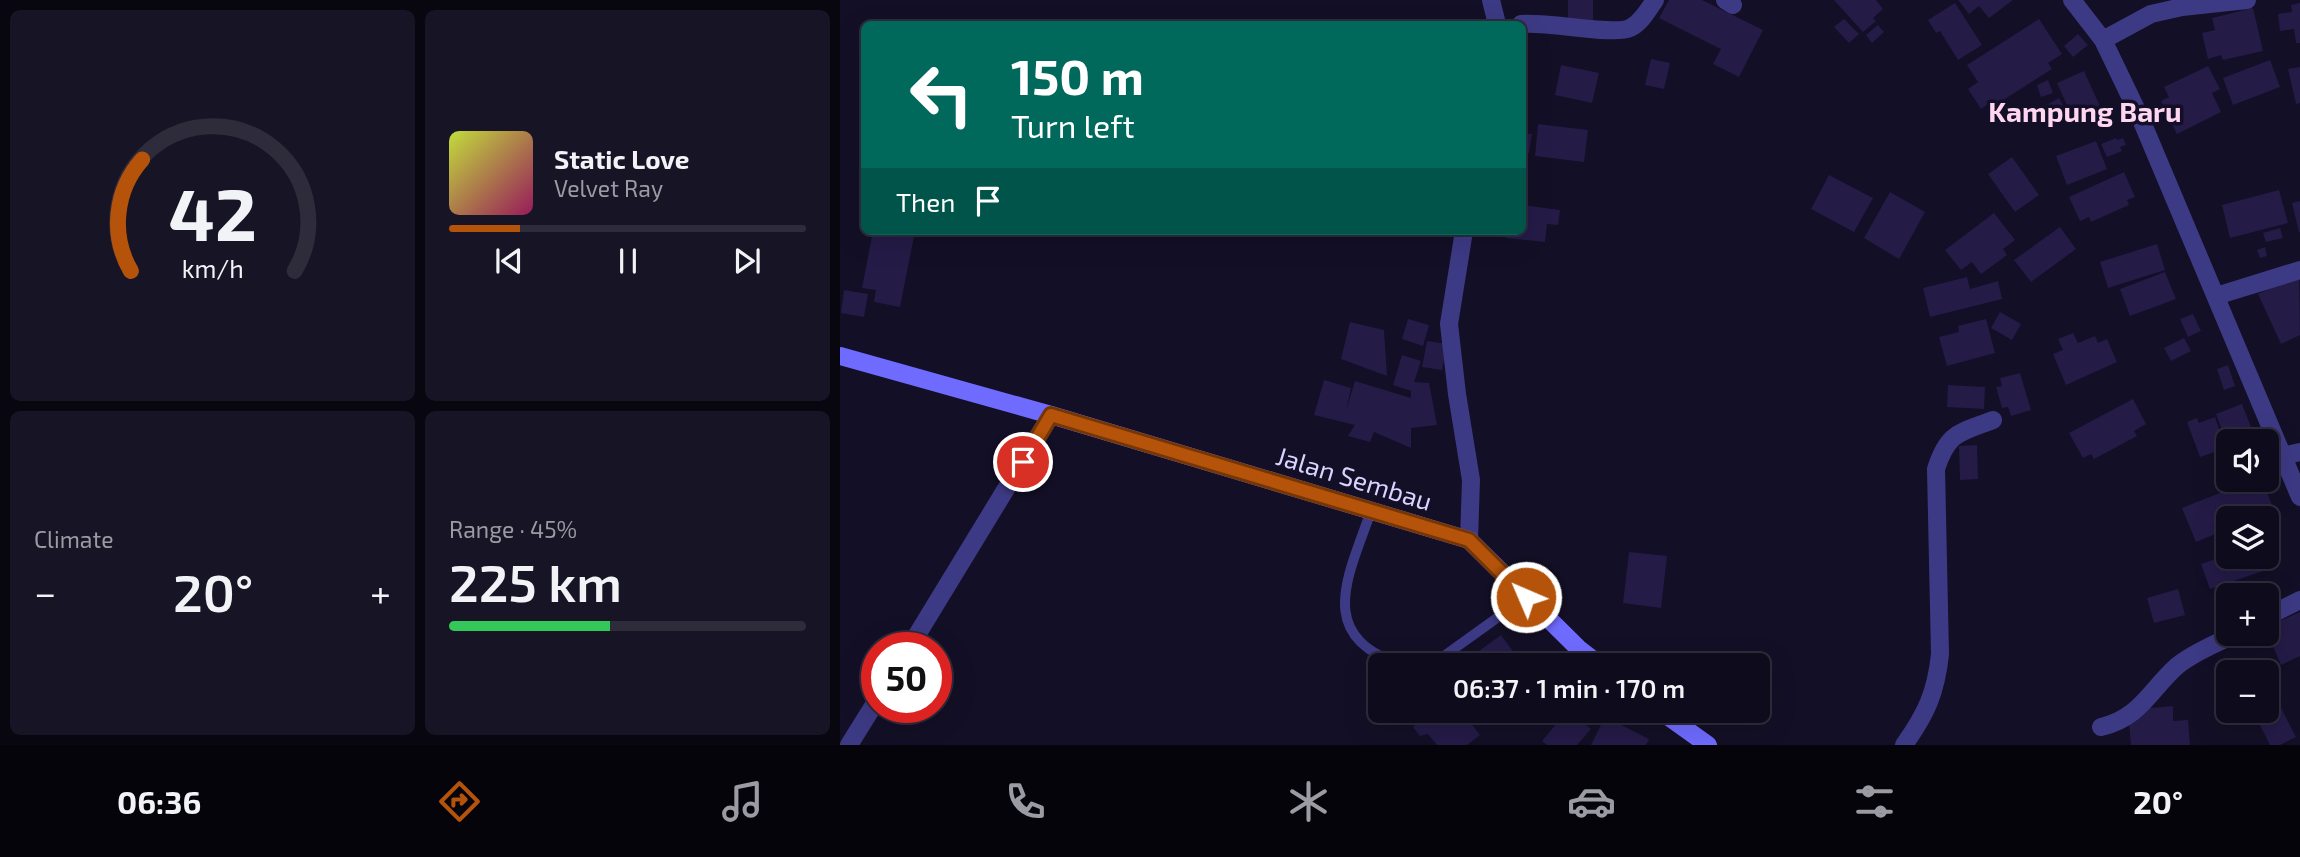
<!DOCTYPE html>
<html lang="en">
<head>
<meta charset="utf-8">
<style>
	body { margin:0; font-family:"Exo 2",sans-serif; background:#171425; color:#f1f3f6; height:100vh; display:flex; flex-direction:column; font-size:26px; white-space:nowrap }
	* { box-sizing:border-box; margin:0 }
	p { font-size:23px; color:#9b9ba3 }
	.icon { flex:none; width:38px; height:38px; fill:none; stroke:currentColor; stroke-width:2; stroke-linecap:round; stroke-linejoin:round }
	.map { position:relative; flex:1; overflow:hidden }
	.side { display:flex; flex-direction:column; gap:10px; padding:10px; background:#08060f; width:840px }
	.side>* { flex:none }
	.hud { position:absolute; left:21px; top:21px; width:665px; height:214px; border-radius:10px; box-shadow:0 7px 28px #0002,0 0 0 2px #2e2b3b; background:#00695c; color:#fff; overflow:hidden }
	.fabs { position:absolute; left:1376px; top:429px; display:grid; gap:14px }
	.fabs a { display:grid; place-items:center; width:63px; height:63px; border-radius:10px; background:#0e0b1c; box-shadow:0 7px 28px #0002,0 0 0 2px #2e2b3b; font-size:35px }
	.speed { position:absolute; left:21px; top:632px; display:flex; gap:14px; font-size:35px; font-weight:700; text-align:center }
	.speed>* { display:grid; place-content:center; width:91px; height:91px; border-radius:50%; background:#0e0b1c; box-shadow:0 7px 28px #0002,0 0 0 2px #2e2b3b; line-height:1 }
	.speed .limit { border:10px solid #d22; background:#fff; color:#111 }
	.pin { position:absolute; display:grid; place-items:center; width:60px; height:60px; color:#fff; margin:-30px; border:4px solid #fff; border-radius:50%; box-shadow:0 2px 7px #0007 }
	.me { position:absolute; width:77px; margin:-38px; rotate:315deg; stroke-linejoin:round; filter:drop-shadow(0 0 5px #0008) }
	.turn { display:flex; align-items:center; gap:24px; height:147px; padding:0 35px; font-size:32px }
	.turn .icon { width:91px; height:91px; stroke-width:2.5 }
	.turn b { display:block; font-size:49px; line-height:60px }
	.then { display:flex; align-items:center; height:66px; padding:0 35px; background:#0003; gap:14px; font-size:26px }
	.big { font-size:52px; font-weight:600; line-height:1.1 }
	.side .widget { flex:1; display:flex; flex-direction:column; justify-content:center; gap:10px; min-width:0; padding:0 24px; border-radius:10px; background:#171425 }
	.side .dial { align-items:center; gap:0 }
	.dial svg { height:182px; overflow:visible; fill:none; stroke:#2e2b3b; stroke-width:7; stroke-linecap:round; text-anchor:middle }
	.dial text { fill:#f1f3f6; stroke:none }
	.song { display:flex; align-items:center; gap:21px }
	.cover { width:84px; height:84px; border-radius:10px; background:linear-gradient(135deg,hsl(70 70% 55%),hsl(330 70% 35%)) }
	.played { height:7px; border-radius:4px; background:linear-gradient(90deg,#b45309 20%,#2e2b3b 20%) }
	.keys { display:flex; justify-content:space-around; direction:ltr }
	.heat { display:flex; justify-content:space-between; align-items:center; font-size:38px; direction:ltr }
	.charge { height:10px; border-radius:5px; background:linear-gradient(90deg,#34c759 45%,#2e2b3b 0) }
	.side .tiles { flex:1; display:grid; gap:10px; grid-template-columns:repeat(2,1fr) }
	.trip { position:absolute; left:528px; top:653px; width:402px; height:70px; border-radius:10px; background:#0e0b1c; box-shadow:0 7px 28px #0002,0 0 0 2px #2e2b3b; font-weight:600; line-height:70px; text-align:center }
	.tab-bar { display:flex; height:112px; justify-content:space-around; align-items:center; background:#06040b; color:#9b9ba3 }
	.tab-bar .icon { width:49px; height:49px }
	.tab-bar .active { color:#b45309 }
	.tab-bar b { font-size:32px; color:#f1f3f6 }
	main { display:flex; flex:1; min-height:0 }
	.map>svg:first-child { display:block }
	.building { fill:#241b47 }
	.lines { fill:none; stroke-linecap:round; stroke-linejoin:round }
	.service { stroke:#3d3a85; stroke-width:10 }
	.minor { stroke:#3d3a85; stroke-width:18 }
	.secondary { stroke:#6f6bff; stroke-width:18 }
	.route-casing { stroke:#753606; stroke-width:18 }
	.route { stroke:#b45309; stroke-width:12 }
	.labels { text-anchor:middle; stroke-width:7; stroke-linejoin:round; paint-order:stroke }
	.street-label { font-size:26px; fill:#d9d4ff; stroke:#130f26 }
	.neighbourhood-label { font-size:28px; font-weight:bold; fill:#ffd6f0; stroke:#130f26 }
</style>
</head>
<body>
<main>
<section class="side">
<div class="tiles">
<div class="widget dial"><svg viewBox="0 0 100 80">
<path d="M14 69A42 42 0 1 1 86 69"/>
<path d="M14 69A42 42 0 0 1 19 20" stroke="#b45309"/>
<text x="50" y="56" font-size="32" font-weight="700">42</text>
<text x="50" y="72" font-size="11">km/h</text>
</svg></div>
<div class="widget">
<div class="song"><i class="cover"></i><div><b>Static Love</b><p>Velvet Ray</p></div></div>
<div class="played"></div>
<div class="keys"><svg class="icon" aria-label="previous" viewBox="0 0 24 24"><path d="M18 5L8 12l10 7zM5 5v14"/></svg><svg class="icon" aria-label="pause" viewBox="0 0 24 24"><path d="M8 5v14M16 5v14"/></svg><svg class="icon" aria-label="next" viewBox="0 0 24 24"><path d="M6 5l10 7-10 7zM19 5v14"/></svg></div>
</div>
<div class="widget"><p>Climate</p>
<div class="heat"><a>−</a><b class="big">20°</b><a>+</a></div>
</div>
<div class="widget"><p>Range · 45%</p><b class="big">225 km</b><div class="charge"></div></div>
</div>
</section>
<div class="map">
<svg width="1460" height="745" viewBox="0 0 1460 745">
	<rect width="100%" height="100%" fill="#130f26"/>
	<g class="building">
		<rect x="728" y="0" width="25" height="22"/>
		<path d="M829 0H862L923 30 899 77 873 64 881 49 819 18Z"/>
		<path d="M994 0H1036L1043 9 1033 18 1036 21 1023 32Z"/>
		<path d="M1118 0H1173L1149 18 1139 6 1129 14Z"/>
		<path d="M1115 3 1142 45 1118 60 1100 31 1096 33 1088 20Z"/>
		<path d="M1460 3V43H1456L1454 29 1440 31 1438 14 1452 12 1451 5Z"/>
		<path d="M1413 8 1423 51 1383 60 1381 55 1368 59 1362 33 1375 30 1372 18Z"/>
		<path d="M1004 19 1019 34 1009 43 994 27Z"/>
		<path d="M1199 19 1222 54 1208 63 1212 69 1154 106 1151 102 1141 109 1128 89 1138 82 1127 65Z"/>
		<path d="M1038 25 1044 32 1032 43 1026 35Z"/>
		<path d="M1238 34 1248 45 1233 57 1224 46Z"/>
		<path d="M811 59 830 63 824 89 805 85Z"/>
		<path d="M1430 60 1440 87 1393 105 1383 78Z"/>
		<path d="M721 65 759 73 752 103 715 95Z"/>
		<path d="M1368 66 1380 89 1372 93 1381 112 1337 134 1321 101 1329 97 1324 87Z"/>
		<path d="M1460 67V103L1456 104 1448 69Z"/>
		<path d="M1244 71 1263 113 1236 125 1217 83Z"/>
		<path d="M1208 80 1213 93 1201 97 1197 85Z"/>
		<path d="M1219 98 1226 110 1212 118 1205 106Z"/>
		<path d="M698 124 748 130 744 162 695 156Z"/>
		<path d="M682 133 692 134 689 153 682 152Z"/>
		<path d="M1276 138 1277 140 1283 138 1286 145 1280 147 1282 151 1267 157 1261 144Z"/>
		<path d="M1256 141 1267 169 1227 185 1216 156Z"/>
		<path d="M1172 157 1199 195 1175 212 1148 174Z"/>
		<path d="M1284 172 1295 197 1287 200 1289 205 1251 222 1249 217 1240 221 1229 197Z"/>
		<path d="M989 175 1033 198 1014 232 971 209Z"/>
		<path d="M1439 190 1448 223 1390 238 1382 205Z"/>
		<path d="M1050 192 1085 212 1059 259 1024 238Z"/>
		<path d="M1460 201V232H1459L1452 203Z"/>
		<path d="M682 205 720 210 718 225 707 224 705 242 666 238 667 231H682Z"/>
		<path d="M1154 213 1175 240 1163 249 1167 255 1141 274 1132 262 1121 270 1105 250Z"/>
		<path d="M1220 227 1236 249 1191 282 1174 260Z"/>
		<path d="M1440 228 1443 238 1426 242 1423 233Z"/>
		<path d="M33 231H75L60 307 34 302 36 290 22 288Z"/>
		<path d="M1317 244 1325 270 1268 288 1260 262Z"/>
		<path d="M1425 247 1427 256 1420 258 1417 250Z"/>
		<path d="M1325 272 1336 299 1290 316 1280 289Z"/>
		<path d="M1459 275 1460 335 1441 344 1418 294Z"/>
		<path d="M1127 277 1130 289 1158 281 1162 299 1090 317 1083 288Z"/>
		<path d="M4 290 28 294 24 317 1 313Z"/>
		<path d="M1160 312 1181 324 1172 340 1151 328Z"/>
		<path d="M1353 314 1361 331 1348 337 1340 319Z"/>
		<path d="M568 319 589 325 583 346 562 339Z"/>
		<path d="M1146 319 1155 353 1107 366 1099 337 1119 332 1118 326Z"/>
		<path d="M510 322 544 330 547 376 501 359Z"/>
		<path d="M1233 333 1238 343 1255 336 1258 343 1267 339 1277 362 1226 385 1213 354 1223 350 1218 339Z"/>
		<path d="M1344 338 1351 351 1331 361 1324 348Z"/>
		<path d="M587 341 607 344 602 370 582 367Z"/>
		<path d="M562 355 581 361 574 382 589 383 597 425 571 428V448L534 432 530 442 508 436 515 425 474 415 484 380 511 388 506 411 515 381 571 398V391L553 385Z"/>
		<path d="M1388 365 1395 386 1384 390 1377 369Z"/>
		<path d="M1180 373 1191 410 1171 416 1168 407 1162 408 1156 387 1162 386 1160 378Z"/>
		<path d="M1108 385 1145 387 1144 409 1107 407Z"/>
		<path d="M1293 399 1306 424 1294 431 1297 436 1254 459 1251 454 1243 458 1229 433Z"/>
		<path d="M1402 404 1416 440 1386 441 1376 414Z"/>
		<path d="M1375 417 1386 448 1360 457 1347 422 1357 418 1359 423Z"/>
		<path d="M1137 445 1138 479 1120 480 1119 446Z"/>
		<path d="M1412 480H1422L1434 510 1415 518H1388V529L1356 542 1342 508Z"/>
		<path d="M789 552 827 556 821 608 783 603Z"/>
		<path d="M1388 555V556H1422L1426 570 1370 589 1361 564Z"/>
		<path d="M1338 589 1345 615 1314 623 1307 598Z"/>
		<path d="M1460 612V656L1441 665 1432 644 1424 647 1418 634H1426V627Z"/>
		<path d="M661 635 683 665H628L625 661Z"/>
		<path d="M1333 706V721L1348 720 1350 745H1291L1289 720 1298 709Z"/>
		<path d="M1441 708 1456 737 1440 745H1430L1417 719Z"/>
		<path d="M583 710H636L639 714 629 721 640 735 627 745H597L588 734 580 736 573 727 587 716Z"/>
		<path d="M728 710H741L736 717 751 729 737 745H707L702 741Z"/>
		<path d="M765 717 809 739 806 745H751Z"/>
	</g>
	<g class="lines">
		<g class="service">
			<path d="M531 511C509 575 473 637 563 665"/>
			<path d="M586 665 604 656 686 597"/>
		</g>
		<g class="minor">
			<path d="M651 0 657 24"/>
			<path d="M885 0 893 5"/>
			<path d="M1232 0 1263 40 1300 117 1460 497"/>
			<path d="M681 24C707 21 774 36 790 28 801 23 808 10 815 0"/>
			<path d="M1263 40 1311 14 1342 7 1407 0"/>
			<path d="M624 231 609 324 617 394 631 480 629 540"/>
			<path d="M1376 296 1460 270"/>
			<path d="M1443 456 1460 452"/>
			<path d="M1426 617 1460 600"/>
			<path d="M69 648 211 415"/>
			<path d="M1261 727C1300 718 1310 690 1337 666 1354 652 1376 644 1395 634"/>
			<path d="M9 745 37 700"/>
			<path d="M1064 745C1086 714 1096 693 1100 654L1096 469C1108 432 1119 433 1153 420"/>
		</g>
		<g class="secondary">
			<path d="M0 356 211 415 629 540 738 648 760 665"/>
			<path d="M819 710 868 745"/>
		</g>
	</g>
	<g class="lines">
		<defs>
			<path id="route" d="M183 462 211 415 629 540 686 597"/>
		</defs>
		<use href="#route" class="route-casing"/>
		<use href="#route" class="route"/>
	</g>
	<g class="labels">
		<g class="street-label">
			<text transform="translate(514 479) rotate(17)" y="9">Jalan Sembau</text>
		</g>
		<g class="neighbourhood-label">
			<text x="1245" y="122">Kampung Baru</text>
		</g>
	</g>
</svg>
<div class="fabs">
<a><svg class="icon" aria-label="sound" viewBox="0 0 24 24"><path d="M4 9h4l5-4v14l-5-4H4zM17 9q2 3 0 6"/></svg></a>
<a><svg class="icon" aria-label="layers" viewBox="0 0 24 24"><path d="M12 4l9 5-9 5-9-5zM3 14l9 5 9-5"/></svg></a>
<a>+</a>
<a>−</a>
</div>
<div class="speed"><div class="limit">50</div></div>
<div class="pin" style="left:183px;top:462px;background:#d93025"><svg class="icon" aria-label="arrive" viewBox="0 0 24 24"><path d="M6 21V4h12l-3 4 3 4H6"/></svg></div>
<svg class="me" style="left:686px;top:597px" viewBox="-20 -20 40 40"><circle r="17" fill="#b45309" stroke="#fff" stroke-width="3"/><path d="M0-11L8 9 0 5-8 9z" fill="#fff"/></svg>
<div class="trip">06:37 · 1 min · 170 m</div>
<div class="hud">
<div class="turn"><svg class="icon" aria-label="left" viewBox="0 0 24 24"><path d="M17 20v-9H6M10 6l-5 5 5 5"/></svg><div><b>150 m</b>Turn left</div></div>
<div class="then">Then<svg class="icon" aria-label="arrive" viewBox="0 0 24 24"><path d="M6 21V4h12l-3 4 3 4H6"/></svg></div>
</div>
</div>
</main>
<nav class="tab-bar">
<b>06:36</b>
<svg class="icon active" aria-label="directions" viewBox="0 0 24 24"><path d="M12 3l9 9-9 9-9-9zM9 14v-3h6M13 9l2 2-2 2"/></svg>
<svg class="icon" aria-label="music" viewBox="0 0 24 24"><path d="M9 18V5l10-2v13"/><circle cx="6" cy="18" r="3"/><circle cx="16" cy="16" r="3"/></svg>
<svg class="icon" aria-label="phone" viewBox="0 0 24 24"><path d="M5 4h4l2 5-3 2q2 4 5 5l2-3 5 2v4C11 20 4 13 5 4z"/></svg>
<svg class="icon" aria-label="climate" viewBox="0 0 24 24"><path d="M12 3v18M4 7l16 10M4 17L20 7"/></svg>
<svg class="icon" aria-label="car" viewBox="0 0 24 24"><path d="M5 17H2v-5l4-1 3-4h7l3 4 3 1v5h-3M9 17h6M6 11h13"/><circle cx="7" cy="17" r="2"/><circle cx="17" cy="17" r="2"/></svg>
<svg class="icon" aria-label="filters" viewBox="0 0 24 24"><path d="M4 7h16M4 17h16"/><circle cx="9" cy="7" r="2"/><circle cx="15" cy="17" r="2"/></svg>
<b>20°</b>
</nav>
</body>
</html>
